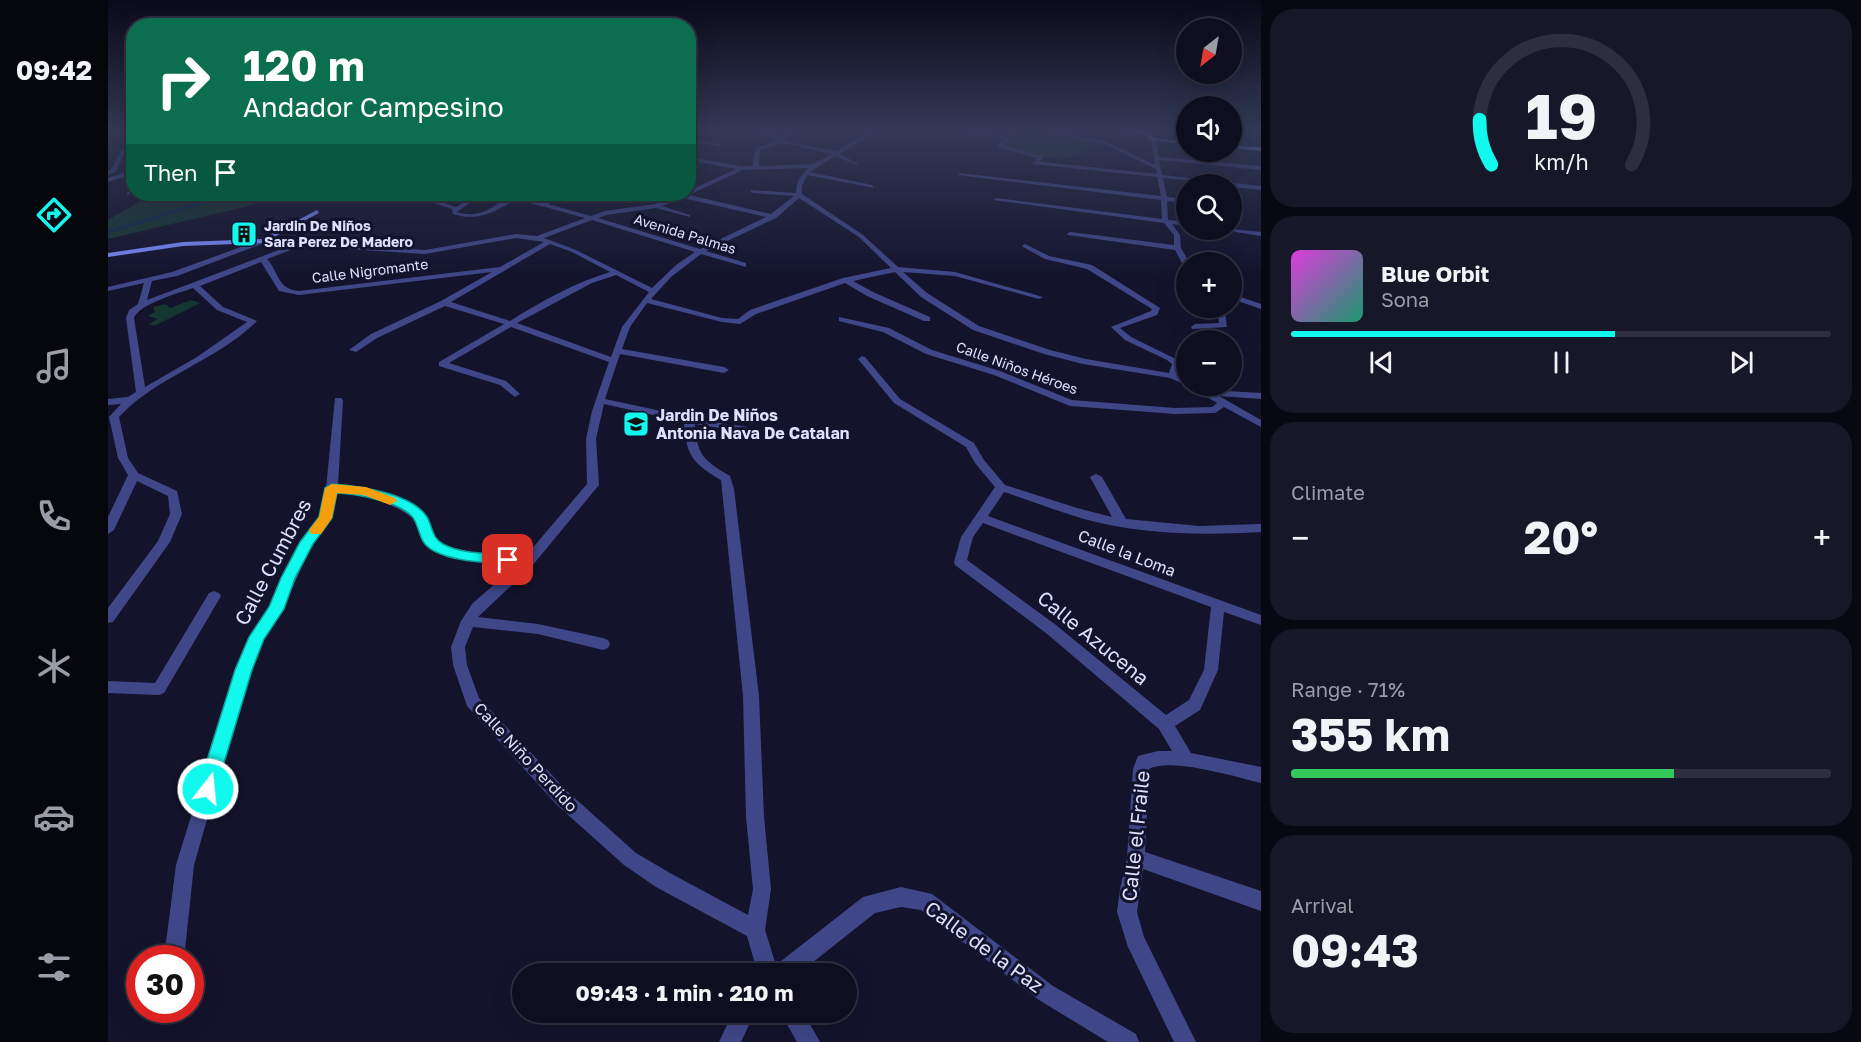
<!DOCTYPE html>
<html lang="en">
<head>
<meta charset="utf-8">
<style>
	body { margin:0; font-family:"Golos Text",sans-serif; background:#17172a; color:#f1f3f6; height:100vh; display:flex; flex-direction:column; font-size:22px; white-space:nowrap }
	* { box-sizing:border-box; margin:0 }
	p { font-size:20px; color:#9b9ca5 }
	.icon { flex:none; width:33px; height:33px; fill:none; stroke:currentColor; stroke-width:2; stroke-linecap:round; stroke-linejoin:round }
	.map { position:relative; flex:1; overflow:hidden }
	.sheet { display:flex; flex-direction:column; gap:9px; padding:9px; background:#080812; width:600px }
	.sheet>* { flex:none }
	.guide { position:absolute; left:18px; top:18px; width:570px; height:183px; border-radius:24px; box-shadow:0 6px 24px #0002,0 0 0 2px #2e2e3f; background:#0b6e4f; color:#fff; overflow:hidden }
	.needle { width:39px; rotate:211deg }
	.tools { position:absolute; left:1068px; top:18px; display:grid; gap:12px }
	.tools a { display:grid; place-items:center; width:66px; height:66px; border-radius:50%; background:#0e0e21; box-shadow:0 6px 24px #0002,0 0 0 2px #2e2e3f; font-size:30px }
	.speed { position:absolute; left:18px; top:945px; display:flex; gap:12px; font-size:30px; font-weight:700; text-align:center }
	.speed>* { display:grid; place-content:center; width:78px; height:78px; border-radius:50%; background:#0e0e21; box-shadow:0 6px 24px #0002,0 0 0 2px #2e2e3f; line-height:1 }
	.speed .limit { border:9px solid #d22; background:#fff; color:#111 }
	.pin { position:absolute; display:grid; place-items:center; width:51px; height:51px; color:#fff; margin:-26px; border-radius:12px; box-shadow:0 3px 9px #0006 }
	.me { position:absolute; width:66px; margin:-33px; rotate:16deg; stroke-linejoin:round; filter:drop-shadow(0 0 4px #0008) }
	.turn { display:flex; align-items:center; gap:21px; height:126px; padding:0 18px; font-size:27px }
	.turn .icon { width:78px; height:78px; stroke-width:2.5 }
	.turn b { display:block; font-size:42px; line-height:51px }
	.then { display:flex; align-items:center; height:57px; padding:0 18px; background:#0003; gap:12px; font-size:22px }
	.big { font-size:45px; font-weight:700; line-height:1.1 }
	.sheet .tile { flex:1; display:flex; flex-direction:column; justify-content:center; gap:9px; min-width:0; padding:0 21px; border-radius:24px; background:#17172a }
	.sheet .dial { align-items:center; gap:0 }
	.dial svg { height:156px; overflow:visible; fill:none; stroke:#2e2e3f; stroke-width:7; stroke-linecap:round; text-anchor:middle }
	.dial text { fill:#f1f3f6; stroke:none }
	.song { display:flex; align-items:center; gap:18px }
	.cover { width:72px; height:72px; border-radius:9px; background:linear-gradient(135deg,hsl(300 70% 55%),hsl(160 70% 35%)) }
	.played { height:6px; border-radius:3px; background:linear-gradient(90deg,#11f8ed 60%,#2e2e3f 60%) }
	.keys { display:flex; justify-content:space-around; direction:ltr }
	.heat { display:flex; justify-content:space-between; align-items:center; font-size:33px; direction:ltr }
	.charge { height:9px; border-radius:4px; background:linear-gradient(90deg,#34c759 71%,#2e2e3f 0) }
	.trip { position:absolute; left:404px; top:963px; width:345px; height:60px; border-radius:30px; background:#0e0e21; box-shadow:0 6px 24px #0002,0 0 0 2px #2e2e3f; font-weight:700; line-height:60px; text-align:center }
	main { display:flex; flex:1; min-height:0 }
	.dock { display:flex; flex-direction:column; width:108px; justify-content:space-around; align-items:center; background:#06060d; color:#9b9ca5 }
	.dock .icon { width:42px; height:42px }
	.dock .selected { color:#11f8ed }
	.dock b { font-size:27px; color:#f1f3f6 }
	.map>svg:first-child { display:block }
	.green { fill:#163630 }
	.lines { fill:none; stroke-linecap:round; stroke-linejoin:round }
	.stream-far1 { stroke:#0d2d4b; stroke-width:2 }
	.stream { stroke:#0d2d4b; stroke-width:3 }
	.street { fill:#3f4789; fill-rule:evenodd }
	.secondary { fill:#7989fb; fill-rule:evenodd }
	.route { fill:#11f8ed; stroke:#0ba19a; stroke-width:1.5 }
	.slow { fill:#f59e0b }
	.labels { text-anchor:middle; stroke-width:6; stroke-linejoin:round; paint-order:stroke }
	.far-poi-label { font-size:14px; font-weight:bold; fill:#dfe0fe; stroke:#13132c; text-anchor:start }
	.far-street-label { font-size:14px; fill:#dfe0fe; stroke:#13132c }
	.poi-label { font-size:16px; font-weight:bold; fill:#dfe0fe; stroke:#13132c; text-anchor:start }
	.street-label { font-size:16px; fill:#dfe0fe; stroke:#13132c }
	.near-street-label { font-size:20px; fill:#dfe0fe; stroke:#13132c }
</style>
</head>
<body>
<main>
<nav class="dock">
<b>09:42</b>
<svg class="icon selected" aria-label="directions" viewBox="0 0 24 24"><path d="M12 3l9 9-9 9-9-9zM9 14v-3h6M13 9l2 2-2 2"/></svg>
<svg class="icon" aria-label="music" viewBox="0 0 24 24"><path d="M9 18V5l10-2v13"/><circle cx="6" cy="18" r="3"/><circle cx="16" cy="16" r="3"/></svg>
<svg class="icon" aria-label="phone" viewBox="0 0 24 24"><path d="M5 4h4l2 5-3 2q2 4 5 5l2-3 5 2v4C11 20 4 13 5 4z"/></svg>
<svg class="icon" aria-label="climate" viewBox="0 0 24 24"><path d="M12 3v18M4 7l16 10M4 17L20 7"/></svg>
<svg class="icon" aria-label="car" viewBox="0 0 24 24"><path d="M5 17H2v-5l4-1 3-4h7l3 4 3 1v5h-3M9 17h6M6 11h13"/><circle cx="7" cy="17" r="2"/><circle cx="17" cy="17" r="2"/></svg>
<svg class="icon" aria-label="filters" viewBox="0 0 24 24"><path d="M4 7h16M4 17h16"/><circle cx="9" cy="7" r="2"/><circle cx="15" cy="17" r="2"/></svg>
</nav>
<div class="map">
<svg width="1153" height="1042" viewBox="0 0 1153 1042">
	<rect width="100%" height="100%" fill="#13132c"/>
	<g class="green">
		<path d="M908 131 970 138 995 144 954 160 911 152 894 146Z"/>
		<path d="M45 194H184L136 207 0 239V220Z"/>
		<path d="M83 300 92 303 46 326 41 324 50 319 40 316 47 312 45 307 58 304 62 308Z"/>
	</g>
	<g class="lines">
		<path class="stream-far1" d="M87 205 139 194"/>
		<path class="stream" d="M0 232 93 203"/>
		<g class="street">
			<path d="M629 131 662 134 670 137 682 131H688L675 139 684 143 728 151 764 131H770L731 154 749 163V165L727 156 702 172 764 185 766 188 699 175 694 186V194L755 235 790 267 847 272 935 297 931 299 847 276 795 272 819 293 871 326 942 350 978 359 1061 373 1064 364 1059 360 1017 340 1003 327 1043 311 1044 309 979 269 937 259 915 247 914 246 917 244 941 256 984 265 1052 308 1049 315 1012 328 1023 337 1072 361 1074 368 1069 375 1078 379V385L1062 378 975 364 936 354 865 330 813 297 787 272 745 281 765 292 822 317V321H816L759 296 737 283 648 314 632 324 614 322 539 303 522 327 514 349 616 367 621 370 616 373 512 354 497 399 577 416 581 415 601 421 646 428 651 431 646 434 587 424C589 455 595 460 622 476L626 489 651 696 656 817 663 889 657 930 668 965 755 897 793 887 824 894 945 986 1028 1034 1031 1042H1000L931 1000 813 910 793 907 767 913 690 974H650L639 936 548 887 516 865 449 805 359 706 345 665 343 647 353 621 364 604 407 566 358 560 331 553 317 542 305 518 291 509 258 494 229 492 223 518 204 544 175 609 155 639 142 670 86 865 77 950 74 957H60L57 950 68 865 128 670 142 637 162 607 193 542 211 517 218 488 227 398H233L235 400 230 485C256 486 302 494 318 518 325 527 323 538 335 544 357 557 390 555 416 558L479 484 478 439 484 411 501 362 403 327 341 363 398 381 412 394 407 397 392 385 331 366V362L396 324 337 306 269 338 248 352 241 350 263 334 333 301 384 272 191 295 171 291 153 262 92 286 115 307 149 321C109 361 49 376 11 417L20 458 30 473 69 491 74 514 62 542 5 622 0 623V608L50 541 62 514 60 496 29 481 6 530 0 534V517L20 475 10 458 1 417 13 404 0 405V399L20 397 28 392 18 318 21 310 30 304 36 283 0 291V287L64 272 155 239 317 250 408 234 429 236 477 218 408 199C387 212 370 222 345 214L344 209 300 194H307L348 207 368 194H374L349 212C381 222 391 194 416 194L413 197 434 202 460 194H467L440 204 483 216 497 211 547 204 569 196 570 194H580V191L628 169 580 160V157L634 166H645C646 143 652 147 672 141L661 136ZM676 143 724 154 705 164 651 166 652 150ZM701 168C693 175 688 181 688 193L642 190 644 193 686 196 663 214 581 195 635 170ZM575 198 658 217 592 249 490 218 498 215 548 208 582 217V215L554 206ZM691 198 751 237 783 268 735 278 642 310 630 319 614 318 543 299 563 277 593 254 638 267V263L598 251 668 218ZM484 220 587 252 568 265 544 288 468 250 436 238ZM408 238 436 242 392 267 191 291C169 289 172 274 159 259L193 246 317 254ZM156 243 184 245 39 300 44 281 69 276ZM442 244 464 252 502 272C466 283 434 301 402 321L343 302ZM508 275 541 292 514 327 503 357 409 323 484 283ZM85 288 109 310 139 322 89 357 37 387 26 318C31 304 71 293 85 288ZM496 404 576 422C578 455 584 463 613 480L635 696 638 817 645 889 640 915 562 873 528 853 461 793 371 698 359 665 357 647 365 627 430 634 495 650 500 648 502 644 500 640 495 638 430 624 370 617 424 566 491 485 488 439Z"/>
			<path d="M856 131 898 137 903 131H908L894 145 936 157 932 161H928L929 158 889 147 895 139 849 132Z"/>
			<path d="M926 131H938L999 142 1047 165 1043 139 1047 138 1051 157 1153 166V170L1051 160 1054 175 1153 186V190L1124 187V184L1055 178 1059 197 1078 199V203L1059 201 1060 220 1078 222V226L1064 224 1072 235 1073 248 1081 262H1078V265L1074 263 1067 250 960 235 959 234 962 232 1066 245V235L1056 223 885 200 888 198 1054 219 1053 200 849 175 852 173 1053 196 1049 177 924 164 926 161 1049 174 1048 169 996 144Z"/>
			<path d="M1031 131 1036 132 1007 139 1005 138Z"/>
			<path d="M1124 131H1135V132L1133 133Z"/>
			<path d="M580 139 612 144 614 145 612 146 580 142Z"/>
			<path d="M14 149 17 151 8 171 0 175V171L3 170Z"/>
			<path d="M26 170V174L0 182V178Z"/>
			<path d="M26 188V193L19 195V193Z"/>
			<path d="M1124 229 1153 232V236L1115 230Z"/>
			<path d="M1124 294 1153 304V309L1124 299Z"/>
			<path d="M1097 308H1106L1117 312 1119 327 1084 329 1083 327 1087 324 1111 323 1110 315Z"/>
			<path d="M731 317 781 328 824 350 892 371 964 400 1067 408 1104 407 1109 403 1083 388 1082 386H1092L1101 390 1153 393V399L1111 396 1153 420V427L1116 407 1107 413 1067 414 962 406 886 375 818 354 775 332 731 321Z"/>
			<path d="M754 356 757 357 792 399 866 443 876 460 897 485 969 508 1004 517 982 477 988 474 994 477 1018 519 1091 526 1153 524V532C1098 535 1042 535 988 522 956 514 926 502 896 492L880 516 1153 615V625L1116 612 1110 670 1092 710 1067 726 1083 753 1153 767V783C1128 777 1063 757 1041 769L1037 852 1153 891V911L1035 869 1029 912 1036 937 1088 1042H1066L1020 947 1009 912 1012 889 1019 858 1025 769 1030 756 1050 751H1064L1051 729 938 633 847 565 846 562 853 537 887 487 867 463 858 447 786 403 750 359ZM875 523 1103 607 1096 670 1081 700 1058 715 948 625 859 560 865 537Z"/>
			<path d="M106 591 111 593 113 596 56 693 51 695 0 693V681L47 683 101 593Z"/>
			<path d="M625 1012H647L633 1042H611Z"/>
			<path d="M672 1012H695L712 1042H689Z"/>
		</g>
		<g class="secondary">
			<path d="M1031 131H1037L1046 138 1078 142V144L1043 140Z"/>
			<path d="M1124 146 1153 147V151L1124 148Z"/>
			<path d="M209 210 211 213 155 243 75 246 0 257V253L75 242 154 239Z"/>
		</g>
	</g>
	<linearGradient id="sky" x2="0" y2="1"><stop stop-color="#0a0a18"/><stop offset="0.47" stop-color="#333956"/><stop offset="1" stop-color="#333956" stop-opacity="0"/></linearGradient>
	<rect width="1153" height="277" fill="url(#sky)"/>
	<path class="route" d="M224 484C250 486 304 493 319 517 325 527 323 537 335 544 353 554 380 553 400 555L407 560 400 565C377 562 347 562 326 551 311 543 313 533 307 521 298 502 248 494 229 493L224 518 205 544 187 578 176 609 156 639 144 670 106 796 100 798 93 796 90 789 127 670 141 637 161 607 173 578 192 542 211 517 217 488Z"/>
	<path class="slow" d="M224 484 258 487 287 498 289 501 282 505 256 495 229 493 224 518 213 534H203L201 530 211 517 217 488Z"/>
	<defs>
		<symbol id="building-square" viewBox="-11 -11 22 22"><rect x="-9" y="-9" width="18" height="18" rx="4" fill="#11f8ed" stroke="#13132c"/><path d="M-4-6H4V6H1V3H-1V6H-4ZM-2.5-4.3h1.7v1.8h-1.7ZM.8-4.3h1.7v1.8H.8ZM-2.5-1h1.7V.8h-1.7ZM.8-1h1.7V.8H.8Z" fill="#111"/></symbol>
		<symbol id="school-square" viewBox="-11 -11 22 22"><rect x="-9" y="-9" width="18" height="18" rx="4" fill="#11f8ed" stroke="#13132c"/><path d="M0-5L7-2L0 1L-7-2ZM-4 1L0 2.5L4 1V4Q0 6-4 4Z" fill="#111"/></symbol>
	</defs>
	<g fill-rule="evenodd">
		<use href="#building-square" x="121" y="219" width="30" height="30"/>
		<use href="#school-square" x="513" y="409" width="30" height="30"/>
	</g>
	<g class="labels">
		<g class="far-poi-label">
			<text x="156" y="231">Jardin De Niños<tspan x="156" dy="16">Sara Perez De Madero</tspan></text>
		</g>
		<g class="far-street-label">
			<text transform="translate(577 234) rotate(17)" y="5">Avenida Palmas</text>
			<text transform="translate(262 271) rotate(-7)" y="5">Calle Nigromante</text>
			<text transform="translate(909 368) rotate(20)" y="5">Calle Niños Héroes</text>
		</g>
		<g class="poi-label">
			<text x="548" y="421">Jardin De Niños<tspan x="548" dy="18">Antonia Nava De Catalan</tspan></text>
		</g>
		<g class="street-label">
			<text transform="translate(1019 553) rotate(21)" y="6">Calle la Loma</text>
			<text transform="translate(418 757) rotate(47)" y="6">Calle Niño Perdido</text>
		</g>
		<g class="near-street-label">
			<text transform="translate(165 562) rotate(-62)" y="7">Calle Cumbres</text>
			<text transform="translate(985 638) rotate(39)" y="7">Calle Azucena</text>
			<text transform="translate(1028 836) rotate(-84)" y="7">Calle el Fraile</text>
			<text transform="translate(876 947) rotate(36)" y="7">Calle de la Paz</text>
		</g>
	</g>
</svg>
<div class="tools">
<a><svg class="needle" viewBox="-14 -14 28 28"><path d="M0-13l5 13h-10z" fill="#e53935"/><path d="M0 13l5-13h-10z" fill="#9b9ca5"/></svg></a>
<a><svg class="icon" aria-label="sound" viewBox="0 0 24 24"><path d="M4 9h4l5-4v14l-5-4H4zM17 9q2 3 0 6"/></svg></a>
<a><svg class="icon" aria-label="search" viewBox="0 0 24 24"><circle cx="10" cy="10" r="6"/><path d="M15 15l6 6"/></svg></a>
<a>+</a>
<a>−</a>
</div>
<div class="speed"><div class="limit">30</div></div>
<div class="pin" style="left:400px;top:560px;background:#d93025"><svg class="icon" aria-label="arrive" viewBox="0 0 24 24"><path d="M6 21V4h12l-3 4 3 4H6"/></svg></div>
<svg class="me" style="left:100px;top:789px" viewBox="-20 -20 40 40"><circle r="17" fill="#11f8ed" stroke="#fff" stroke-width="3"/><path d="M0-11L8 9 0 5-8 9z" fill="#fff"/></svg>
<div class="trip">09:43 · 1 min · 210 m</div>
<div class="guide">
<div class="turn"><svg class="icon" aria-label="right" viewBox="0 0 24 24"><path d="M7 20v-9h11M14 6l5 5-5 5"/></svg><div><b>120 m</b>Andador Campesino</div></div>
<div class="then">Then<svg class="icon" aria-label="arrive" viewBox="0 0 24 24"><path d="M6 21V4h12l-3 4 3 4H6"/></svg></div>
</div>
</div>
<section class="sheet">
<div class="tile dial"><svg viewBox="0 0 100 80">
<path d="M14 69A42 42 0 1 1 86 69"/>
<path d="M14 69A42 42 0 0 1 8 46" stroke="#11f8ed"/>
<text x="50" y="56" font-size="32" font-weight="700">19</text>
<text x="50" y="72" font-size="11">km/h</text>
</svg></div>
<div class="tile">
<div class="song"><i class="cover"></i><div><b>Blue Orbit</b><p>Sona</p></div></div>
<div class="played"></div>
<div class="keys"><svg class="icon" aria-label="previous" viewBox="0 0 24 24"><path d="M18 5L8 12l10 7zM5 5v14"/></svg><svg class="icon" aria-label="pause" viewBox="0 0 24 24"><path d="M8 5v14M16 5v14"/></svg><svg class="icon" aria-label="next" viewBox="0 0 24 24"><path d="M6 5l10 7-10 7zM19 5v14"/></svg></div>
</div>
<div class="tile"><p>Climate</p>
<div class="heat"><a>−</a><b class="big">20°</b><a>+</a></div>
</div>
<div class="tile"><p>Range · 71%</p><b class="big">355 km</b><div class="charge"></div></div>
<div class="tile"><p>Arrival</p><b class="big">09:43</b></div>
</section>
</main>
</body>
</html>
